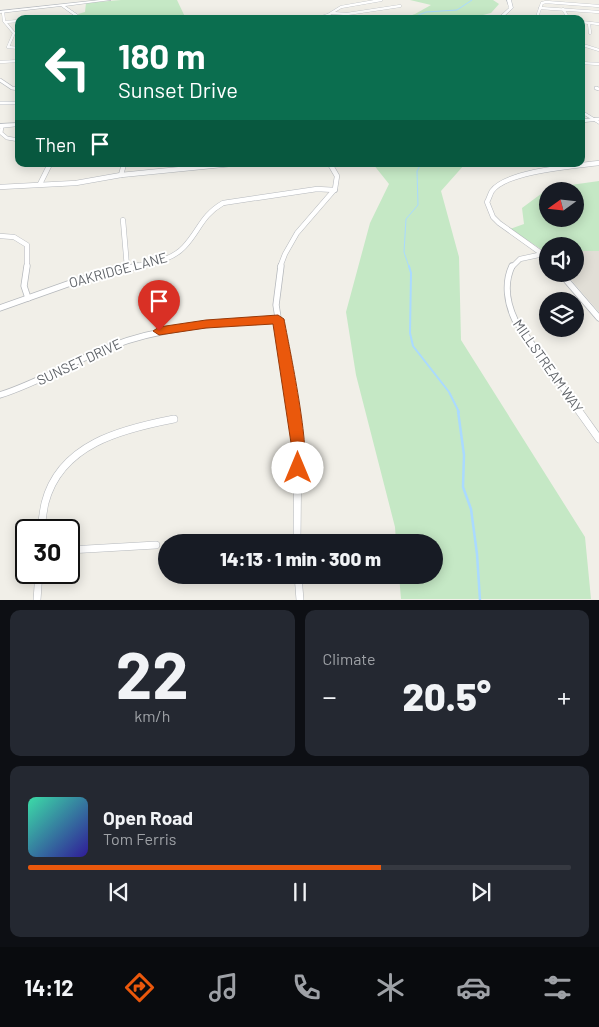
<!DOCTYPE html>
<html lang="en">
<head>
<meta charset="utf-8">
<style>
	body { margin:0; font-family:Barlow,sans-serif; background:#242831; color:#f1f3f6; height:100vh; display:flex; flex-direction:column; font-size:19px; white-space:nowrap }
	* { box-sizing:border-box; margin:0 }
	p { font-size:16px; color:#9ea1a6 }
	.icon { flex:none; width:28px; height:28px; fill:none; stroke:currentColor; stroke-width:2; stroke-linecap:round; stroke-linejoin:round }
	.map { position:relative; height:600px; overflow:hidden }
	.panel { display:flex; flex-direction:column; gap:10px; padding:10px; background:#0d0f14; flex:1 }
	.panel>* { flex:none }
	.top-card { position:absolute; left:15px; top:15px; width:570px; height:152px; border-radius:10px; box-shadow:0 2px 12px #0003; background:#0b6e4f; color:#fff; overflow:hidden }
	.needle { width:32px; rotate:255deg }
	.controls { position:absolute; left:539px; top:182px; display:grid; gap:10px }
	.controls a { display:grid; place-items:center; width:45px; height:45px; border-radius:50%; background:#171b24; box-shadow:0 2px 12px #0003; font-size:25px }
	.speed { position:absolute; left:15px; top:519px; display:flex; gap:10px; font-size:25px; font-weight:700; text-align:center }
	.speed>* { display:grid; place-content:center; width:65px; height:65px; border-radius:50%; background:#171b24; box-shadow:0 2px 12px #0003; line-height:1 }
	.speed .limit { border:2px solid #111; border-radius:8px; background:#fff; color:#111 }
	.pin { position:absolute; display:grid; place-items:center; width:42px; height:42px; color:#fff; margin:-51px -21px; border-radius:50% 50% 50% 0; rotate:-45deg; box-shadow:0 0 5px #0007 }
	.pin .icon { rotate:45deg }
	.me { position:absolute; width:55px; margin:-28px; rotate:0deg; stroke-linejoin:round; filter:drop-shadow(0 0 4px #0008) }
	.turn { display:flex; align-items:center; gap:18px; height:105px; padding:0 20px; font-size:22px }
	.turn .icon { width:65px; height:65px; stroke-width:2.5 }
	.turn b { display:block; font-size:35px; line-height:42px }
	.then { display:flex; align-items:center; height:48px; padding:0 20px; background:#0003; gap:10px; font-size:19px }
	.big { font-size:38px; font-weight:800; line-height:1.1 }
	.panel .card { flex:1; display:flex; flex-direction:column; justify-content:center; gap:8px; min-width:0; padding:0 18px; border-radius:10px; background:#242831 }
	.panel .dial { align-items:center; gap:0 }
	.dial b { font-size:65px; line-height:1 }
	.song { display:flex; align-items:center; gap:15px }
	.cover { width:60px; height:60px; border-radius:8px; background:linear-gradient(135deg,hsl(160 70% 55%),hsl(250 70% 35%)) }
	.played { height:5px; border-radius:2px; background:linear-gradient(90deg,#ea580c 65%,#363941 65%) }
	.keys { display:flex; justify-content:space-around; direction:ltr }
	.heat { display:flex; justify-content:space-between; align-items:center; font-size:28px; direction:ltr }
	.panel .tiles { flex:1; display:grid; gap:10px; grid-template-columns:1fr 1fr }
	.card:last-child { grid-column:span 2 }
	.trip { position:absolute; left:158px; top:534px; width:285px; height:50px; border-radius:25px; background:#171b24; box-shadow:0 2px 12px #0003; font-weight:800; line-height:50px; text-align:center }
	.tab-bar { display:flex; height:80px; justify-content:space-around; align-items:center; background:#090b0e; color:#9ea1a6 }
	.tab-bar .icon { width:35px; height:35px }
	.tab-bar .on { color:#ea580c }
	.tab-bar b { font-size:22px; color:#f1f3f6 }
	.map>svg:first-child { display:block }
	.education { fill:#e1ded6 }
	.green { fill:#c5e8c5; fill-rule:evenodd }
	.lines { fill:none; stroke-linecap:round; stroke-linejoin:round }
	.stream-far2 { stroke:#aadaff; stroke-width:1 }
	.stream-far1 { stroke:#aadaff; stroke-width:2 }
	.stream { stroke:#aadaff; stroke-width:2.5 }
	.street-far4-casing { stroke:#b5b8bc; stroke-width:3 }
	.street-far3-casing { stroke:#b5b8bc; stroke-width:4 }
	.street-far2-casing { stroke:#b5b8bc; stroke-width:5.5 }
	.street-far1-casing { stroke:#b5b8bc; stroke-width:7 }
	.street-casing { stroke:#b5b8bc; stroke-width:8 }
	.secondary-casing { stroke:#b6babf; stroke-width:1 }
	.street-far4 { stroke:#fff; stroke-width:2.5 }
	.street-far3 { stroke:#fff; stroke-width:3 }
	.street-far2 { stroke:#fff; stroke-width:4.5 }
	.street-far1 { stroke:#fff; stroke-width:5.5 }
	.street { stroke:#fff; stroke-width:7 }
	.secondary { fill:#fff; fill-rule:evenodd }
	.route { fill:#ea580c; stroke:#983908 }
	.labels { text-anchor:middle; stroke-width:4; stroke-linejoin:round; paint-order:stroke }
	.street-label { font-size:14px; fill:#5f6368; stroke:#fff }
</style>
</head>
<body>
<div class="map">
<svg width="599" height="600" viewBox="0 0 599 600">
	<rect width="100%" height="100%" fill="#f1efe8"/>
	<path class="education" d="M575 251H599V312L566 274H575Z"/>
	<g class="green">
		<path d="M121 0H177L186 19H85L78 14 85 12 86 3Z"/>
		<path d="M410 0H493L499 4 491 13 467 19H401L415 14 431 5Z"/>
		<path d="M373 164H465L441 191 459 257 461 340 585 537 591 599H401L399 575H434V542H396L395 527 356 375 346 312 370 223 389 184Z"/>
		<path d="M599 181V251H575V246H548L547 253 510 229 524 224 522 208 549 188ZM548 191H575V219H548Z"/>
	</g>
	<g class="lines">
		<g class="stream-far2">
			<path d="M409 19 426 12 457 10 472 0"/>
			<path d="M409 267 404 252 406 219 418 205 417 171 421 164"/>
		</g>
		<path class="stream-far1" d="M409 266 411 273 410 333 413 346 449 392 459 412"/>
		<path class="stream" d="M458 411 464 455 463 487 471 509 477 554 480 600"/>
		<defs>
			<g id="street-far4">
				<path d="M540 8 599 12"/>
				<path d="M563 9 569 19"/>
				<path d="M3 12 4 21 14 33 8 47 19 48"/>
				<path d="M332 13 347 14 400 6"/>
				<path d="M538 14 542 3 546 2 599 6"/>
				<path d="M316 19 328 15 341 7 381 0"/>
				<path d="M5 22 19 21"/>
				<path d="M581 22 599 24"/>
				<path d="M589 23 590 33"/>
				<path d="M586 46 599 50"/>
				<path d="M0 62 19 61"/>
				<path d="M581 63 599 64"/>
			</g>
			<g id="street-far3">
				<path d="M0 80 12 88 19 89"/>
				<path d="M596 88 599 89"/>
				<path d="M0 103H19"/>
				<path d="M581 121 599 119"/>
				<path d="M2 126 1 133 7 138 19 140"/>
			</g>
			<g id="street-far2">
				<path d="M121 175 124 164"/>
				<path d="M40 184 49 166"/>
				<path d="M0 187 76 183 121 175 231 164"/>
				<path d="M123 220 127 267"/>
				<path d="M0 236 14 237 27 245V267"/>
				<path d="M548 258 499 223 493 217 487 202C489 199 490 194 492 191 506 171 575 166 599 163"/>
				<path d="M132 267C150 263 171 261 184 247 200 230 201 216 223 203L317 189 335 190"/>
				<path d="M280 267 285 254 297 233 335 189 337 176 330 164"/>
				<path d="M512 267 520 259 543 254"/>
			</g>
			<g id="street-far1">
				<path d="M27 266 24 286 28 298"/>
				<path d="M127 266V268"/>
				<path d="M281 266 276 305 293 412"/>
				<path d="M512 266C504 283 507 303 515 320L580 412"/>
				<path d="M561 274 599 318"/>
				<path d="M0 308 79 280 138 266"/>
				<path d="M0 395C38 383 72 362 109 347 163 326 221 323 278 319"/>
			</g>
			<g id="street">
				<path d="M293 411 298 443 297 542"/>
				<path d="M579 411 599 439"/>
				<path d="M41 530C42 521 43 512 45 503 60 444 122 429 174 419"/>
				<path d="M69 550 156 545"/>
				<path d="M298 575 300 600"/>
				<path d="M37 600 39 572"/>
			</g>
			<g id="secondary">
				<path d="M100 0H111L65 6 84 19H79L61 6 0 13V11Z"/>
				<path d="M507 0H511L513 8 501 19H497L509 8Z"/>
				<path d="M581 110 599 121V124L581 113Z"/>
				<path d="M19 123V126L0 128V124Z"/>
			</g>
		</defs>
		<use href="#street-far4" class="street-far4-casing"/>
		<use href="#street-far3" class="street-far3-casing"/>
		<use href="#street-far2" class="street-far2-casing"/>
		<use href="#street-far1" class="street-far1-casing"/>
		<use href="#street" class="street-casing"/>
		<use href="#secondary" class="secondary-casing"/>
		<use href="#street-far4" class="street-far4"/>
		<use href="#street-far3" class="street-far3"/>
		<use href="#street-far2" class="street-far2"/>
		<use href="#street-far1" class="street-far1"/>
		<use href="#street" class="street"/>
		<use href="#secondary" class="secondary"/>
	</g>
	<path class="route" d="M278 315 284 319C289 346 312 454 303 472L298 474 293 472 291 468V443L273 324 206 328 159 335 153 331 159 327 206 320Z"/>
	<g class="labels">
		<g class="street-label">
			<text transform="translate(118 270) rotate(-15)" y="5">OAKRIDGE LANE</text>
			<text transform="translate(79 362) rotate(-25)" y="5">SUNSET DRIVE</text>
			<text transform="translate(548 366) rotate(55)" y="5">MILLSTREAM WAY</text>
		</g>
	</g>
</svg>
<div class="controls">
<a><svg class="needle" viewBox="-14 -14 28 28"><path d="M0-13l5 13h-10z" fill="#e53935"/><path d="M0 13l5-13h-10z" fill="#9ea1a6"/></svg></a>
<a><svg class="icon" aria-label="sound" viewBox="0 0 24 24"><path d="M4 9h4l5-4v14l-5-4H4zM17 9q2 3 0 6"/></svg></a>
<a><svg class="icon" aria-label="layers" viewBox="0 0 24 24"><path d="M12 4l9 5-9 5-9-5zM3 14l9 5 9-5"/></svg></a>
</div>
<div class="speed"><div class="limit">30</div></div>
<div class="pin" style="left:159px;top:331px;background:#d93025"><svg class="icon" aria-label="arrive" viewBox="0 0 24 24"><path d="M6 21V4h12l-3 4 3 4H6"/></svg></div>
<svg class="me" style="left:298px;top:468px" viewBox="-20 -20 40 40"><circle r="19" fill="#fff"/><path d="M0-13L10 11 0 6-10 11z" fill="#ea580c"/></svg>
<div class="trip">14:13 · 1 min · 300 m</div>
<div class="top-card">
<div class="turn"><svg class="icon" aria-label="left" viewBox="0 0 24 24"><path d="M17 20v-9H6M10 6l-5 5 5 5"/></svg><div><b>180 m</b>Sunset Drive</div></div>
<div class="then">Then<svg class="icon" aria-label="arrive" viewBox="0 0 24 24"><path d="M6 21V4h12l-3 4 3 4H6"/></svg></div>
</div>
</div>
<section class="panel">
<div class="tiles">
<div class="card dial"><b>22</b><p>km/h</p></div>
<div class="card"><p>Climate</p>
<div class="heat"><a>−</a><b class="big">20.5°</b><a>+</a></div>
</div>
<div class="card">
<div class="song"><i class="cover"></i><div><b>Open Road</b><p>Tom Ferris</p></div></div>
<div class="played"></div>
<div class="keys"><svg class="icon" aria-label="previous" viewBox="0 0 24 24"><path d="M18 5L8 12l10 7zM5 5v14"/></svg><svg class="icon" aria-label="pause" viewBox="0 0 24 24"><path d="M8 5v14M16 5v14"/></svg><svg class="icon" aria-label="next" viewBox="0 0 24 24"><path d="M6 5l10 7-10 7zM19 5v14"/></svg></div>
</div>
</div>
</section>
<nav class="tab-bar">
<b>14:12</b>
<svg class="icon on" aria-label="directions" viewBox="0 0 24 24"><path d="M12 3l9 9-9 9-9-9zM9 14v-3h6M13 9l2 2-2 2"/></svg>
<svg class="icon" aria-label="music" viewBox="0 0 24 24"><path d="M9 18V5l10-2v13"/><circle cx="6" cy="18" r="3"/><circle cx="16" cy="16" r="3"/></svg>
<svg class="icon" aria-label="phone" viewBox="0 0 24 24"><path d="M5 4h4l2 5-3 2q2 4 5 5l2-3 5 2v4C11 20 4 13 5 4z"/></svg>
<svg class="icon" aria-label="climate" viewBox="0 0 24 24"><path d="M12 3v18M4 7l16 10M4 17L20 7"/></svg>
<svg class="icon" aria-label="car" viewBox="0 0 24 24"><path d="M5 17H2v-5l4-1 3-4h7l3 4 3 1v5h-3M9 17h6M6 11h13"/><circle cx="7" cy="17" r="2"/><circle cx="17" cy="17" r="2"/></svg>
<svg class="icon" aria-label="filters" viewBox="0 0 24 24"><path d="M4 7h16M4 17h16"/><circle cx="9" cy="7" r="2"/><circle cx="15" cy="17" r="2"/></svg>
</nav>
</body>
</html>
